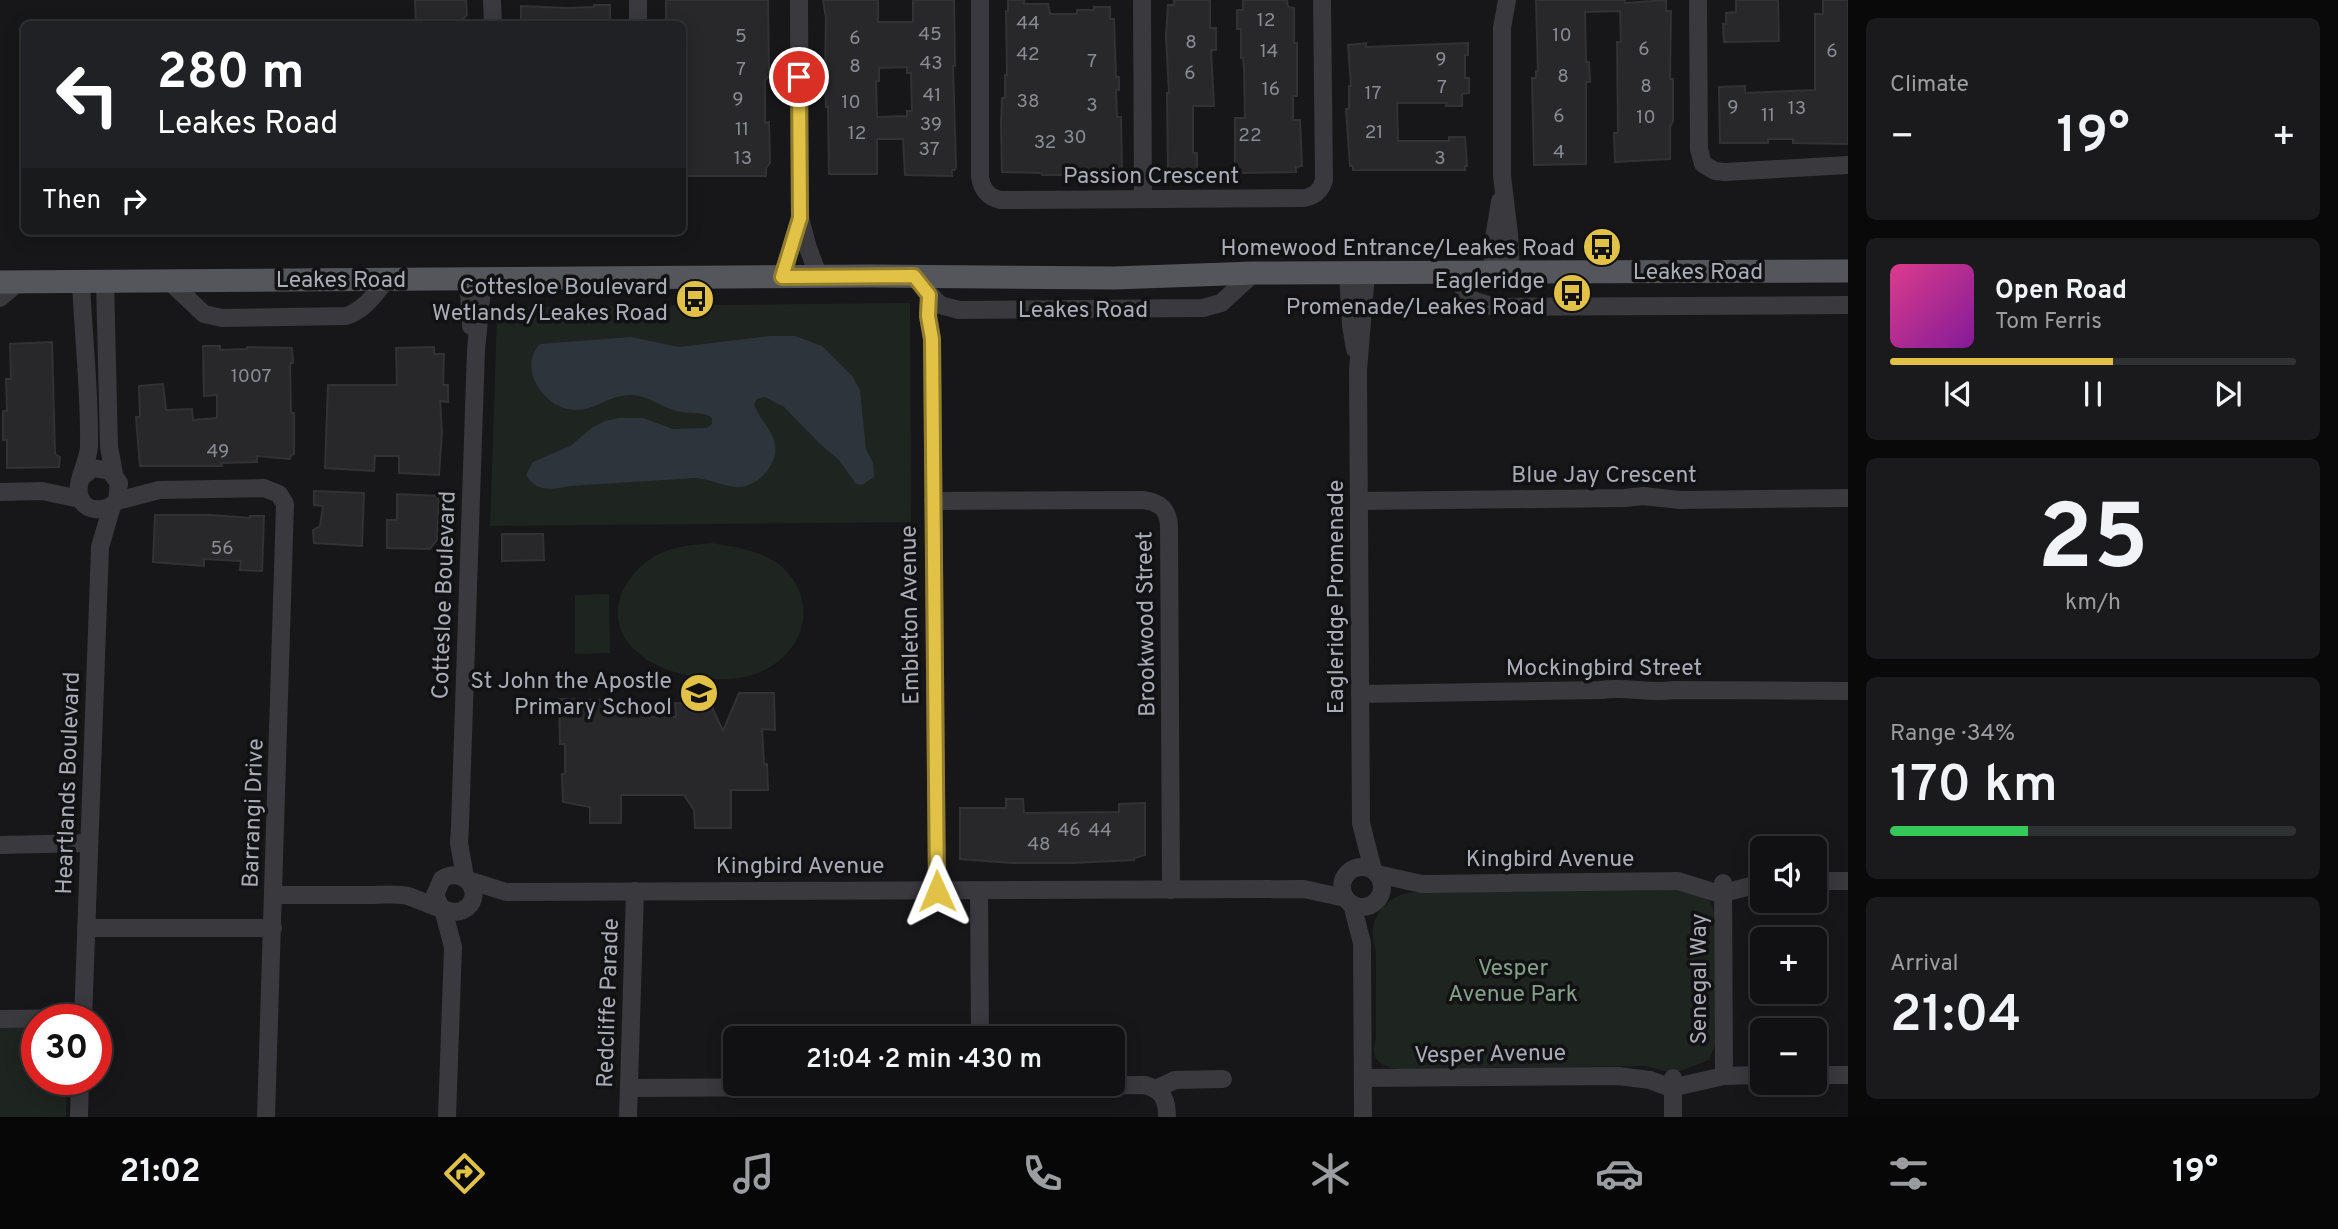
<!DOCTYPE html>
<html lang="en">
<head>
<meta charset="utf-8">
<style>
	body { margin:0; font-family:Overpass,sans-serif; background:#1a1a1c; color:#f1f3f6; height:100vh; display:flex; flex-direction:column; font-size:26px; white-space:nowrap }
	* { box-sizing:border-box; margin:0 }
	p { font-size:23px; color:#9c9da0 }
	.icon { flex:none; width:38px; height:38px; fill:none; stroke:currentColor; stroke-width:2; stroke-linecap:round; stroke-linejoin:round }
	.map { position:relative; flex:1; overflow:hidden }
	.side { display:flex; flex-direction:column; gap:18px; padding:18px; background:#09090a; width:490px }
	.side>* { flex:none }
	.hud { position:absolute; left:21px; top:21px; width:665px; height:214px; border-radius:10px; box-shadow:0 4px 18px #0003,0 0 0 2px #303133; background:#202124; color:#fff; overflow:hidden }
	.tools { position:absolute; left:1750px; top:836px; display:grid; gap:14px }
	.tools a { display:grid; place-items:center; width:77px; height:77px; border-radius:10px; background:#111113; box-shadow:0 4px 18px #0003,0 0 0 2px #303133; font-size:35px }
	.speed { position:absolute; left:21px; top:1004px; display:flex; gap:14px; font-size:35px; font-weight:700; text-align:center }
	.speed>* { display:grid; place-content:center; width:91px; height:91px; border-radius:50%; background:#111113; box-shadow:0 4px 18px #0003,0 0 0 2px #303133; line-height:1 }
	.speed .limit { border:10px solid #d22; background:#fff; color:#111 }
	.pin { position:absolute; display:grid; place-items:center; width:60px; height:60px; color:#fff; margin:-30px; border:4px solid #fff; border-radius:50%; box-shadow:0 2px 7px #0007 }
	.me { position:absolute; width:77px; margin:-38px; rotate:359deg; stroke-linejoin:round; filter:drop-shadow(0 0 5px #0008) }
	.turn { display:flex; align-items:center; gap:24px; height:147px; padding:0 21px; font-size:32px }
	.turn .icon { width:91px; height:91px; stroke-width:2.5 }
	.turn b { display:block; font-size:49px; line-height:60px }
	.then { display:flex; align-items:center; height:66px; padding:0 21px; background:#0003; gap:14px; font-size:26px }
	.big { font-size:52px; font-weight:600; line-height:1.1 }
	.side .tile { flex:1; display:flex; flex-direction:column; justify-content:center; gap:10px; min-width:0; padding:0 24px; border-radius:10px; background:#1a1a1c }
	.side .dial { align-items:center; gap:0 }
	.dial b { font-size:91px; line-height:1 }
	.song { display:flex; align-items:center; gap:21px }
	.cover { width:84px; height:84px; border-radius:10px; background:linear-gradient(135deg,hsl(330 70% 55%),hsl(290 70% 35%)) }
	.played { height:7px; border-radius:4px; background:linear-gradient(90deg,#e2c246 55%,#303133 55%) }
	.keys { display:flex; justify-content:space-around; direction:ltr }
	.heat { display:flex; justify-content:space-between; align-items:center; font-size:38px; direction:ltr }
	.charge { height:10px; border-radius:5px; background:linear-gradient(90deg,#34c759 34%,#303133 0) }
	.trip { position:absolute; left:723px; top:1026px; width:402px; height:70px; border-radius:10px; background:#111113; box-shadow:0 4px 18px #0003,0 0 0 2px #303133; font-weight:600; line-height:70px; text-align:center }
	.menu { display:flex; height:112px; justify-content:space-around; align-items:center; background:#070708; color:#9c9da0 }
	.menu .icon { width:49px; height:49px }
	.menu .selected { color:#e2c246 }
	.menu b { font-size:32px; color:#f1f3f6 }
	main { display:flex; flex:1; min-height:0 }
	.map>svg:first-child { display:block }
	.green { fill:#1e241f }
	.water { fill:#2e343c }
	.building { fill:#28272a; stroke:#323135; stroke-width:2; fill-rule:evenodd }
	.lines { fill:none; stroke-linecap:round; stroke-linejoin:round }
	.minor { stroke:#39393e; stroke-width:18 }
	.major { stroke:#55555c; stroke-width:23 }
	.route-casing { stroke:#937e2e; stroke-width:18 }
	.route { stroke:#e2c246; stroke-width:12 }
	.labels { text-anchor:middle; stroke-width:7; stroke-linejoin:round; paint-order:stroke }
	.number-label { font-size:19px; fill:#8a8c94 }
	.street-label { font-size:23px; fill:#aaadb8; stroke:#121214 }
	.poi-label { font-size:23px; fill:#aaadb8; stroke:#121214; text-anchor:end }
	.park-label { font-size:23px; fill:#83a189; stroke:#121214 }
</style>
</head>
<body>
<main>
<div class="map">
<svg width="1848" height="1117" viewBox="0 0 1848 1117">
	<rect width="100%" height="100%" fill="#171719"/>
	<g class="green">
		<path d="M910 303 911 522 490 526 497 316 511 307Z"/>
		<path d="M711 543C737 547 771 552 789 574 823 616 793 667 744 677 725 681 704 679 686 675 667 671 648 663 634 649 601 618 623 572 659 554 676 546 693 545 711 543Z"/>
		<path d="M609 594 610 653 575 654V595Z"/>
		<path d="M1693 890 1708 896 1714 911 1715 1045 1709 1060 1680 1071 1668 1072 1645 1066 1399 1069C1383 1068 1368 1059 1376 1040V950C1364 923 1385 895 1413 892Z"/>
		<path d="M0 1024H37V1080H67L66 1117H0Z"/>
	</g>
	<path class="water" d="M771 336H795L822 346 853 377 860 390 866 449 873 463 874 477 862 485 856 484 839 460 821 445 784 407 765 397 757 399 754 404C759 419 772 429 775 444 779 463 759 486 739 487 725 487 710 479 695 478L569 486C552 490 534 492 526 474L533 462 570 446 593 427 605 421 619 418H643L673 429 707 428 712 424V418C704 411 691 414 681 412 663 409 649 395 630 395 609 395 595 411 574 410 544 409 517 368 540 344L631 337 679 347Z"/>
	<g class="building">
		<path d="M415 0H466L467 15 463 19V24L416 23Z"/>
		<path d="M666 0H768L769 76 765 81V123L769 122 770 163 766 168V176H682V24H666Z"/>
		<path d="M823 0H878V22H913V0H954L955 66H953L956 167 955 170H952V176L905 175 903 139H877V174H829L828 107H826L825 75 826 18ZM907 67V73H911L912 111H907V116L877 117 876 81H879V68Z"/>
		<path d="M1008 0H1024V4H1048L1050 14H1077V10H1094V7H1110V19H1114L1116 77H1119V90H1116L1117 117H1121L1122 172 1104 174V170L1079 171V175H1042L1041 173 1002 172 1001 125 1002 98H1005V75H1007L1006 11H1008Z"/>
		<path d="M1174 0H1210V28H1216V50H1211L1214 106H1193V153H1197V170H1186V173L1168 171 1167 93H1169L1166 36 1168 5H1174Z"/>
		<path d="M1243 0H1287L1288 7 1294 8V43H1297V96H1293V120H1300L1302 166 1296 167V172L1239 173V170H1235V118H1245L1244 69 1243 58H1241V29H1237V10H1243Z"/>
		<path d="M1536 0H1625V3L1666 0V11H1671L1670 79H1673V121L1670 127V159L1615 162 1614 133H1618L1617 42H1621L1620 11 1585 12 1586 62H1589L1590 82H1586V164L1534 165 1532 78H1536V71H1538Z"/>
		<path d="M1736 0H1778L1779 41 1724 42 1723 24H1726V13L1736 12Z"/>
		<path d="M1823 0H1848V144L1793 143V139H1768V143H1720L1719 87 1745 86V93L1815 90V14H1823Z"/>
		<path d="M594 5H610V24H521V6L567 8 594 7Z"/>
		<path d="M1366 43V47L1468 43V55H1465V78H1469V93L1462 94V106H1446L1447 103H1397L1398 141H1449V137H1465L1467 166H1465V170H1353V166H1350L1346 109H1349V86H1351L1348 45Z"/>
		<path d="M52 342 55 454 60 457 59 467 7 468V440H3V411H7L6 379H11L10 344Z"/>
		<path d="M203 346H220V350L247 349V347L292 348 293 363H290L291 413H294V454L291 455 290 459 257 456V462L221 463 222 466H140L136 417H140L139 386 163 384 166 410 192 409 193 420 217 418V395L204 396Z"/>
		<path d="M434 347V354H444L443 385H448V402L440 401 442 432 439 475 399 473V456H375L374 471 325 468 328 385H397L396 348Z"/>
		<path d="M314 491 364 493 362 546 314 543 313 530 320 526 323 506 314 505Z"/>
		<path d="M397 494 439 496 437 540 430 549 387 548V520H397Z"/>
		<path d="M155 515H211L250 518V516H264L262 571 240 570 241 561 204 559V566L153 562Z"/>
		<path d="M502 534H543L544 560 502 561Z"/>
		<path d="M739 693H774L775 730 762 729 764 764H767L768 790H731V828H695L694 810 684 795H621V823H590V807L563 802 562 774H565V744H560L559 699 611 700V715L629 716 676 717 675 703 711 705 723 731Z"/>
		<path d="M1006 799H1023L1024 813 1119 812V804L1145 803V855L1134 858V860L1072 863H1012L960 859V808H1006Z"/>
	</g>
	<g class="lines">
		<g class="minor">
			<path d="M492 0 493 24"/>
			<path d="M638 0V24"/>
			<path d="M799 0 800 218 808 248 819 277"/>
			<path d="M980 0V177C982 190 988 197 1000 200L1304 198C1315 196 1321 191 1324 180L1322 0"/>
			<path d="M1142 0 1143 199"/>
			<path d="M1507 0 1502 28V176L1509 234 1511 272"/>
			<path d="M1698 0 1699 149 1703 164 1715 171 1725 172 1848 165"/>
			<path d="M1348 273 1351 326 1355 349"/>
			<path d="M1366 273 1358 370 1361 823 1373 870"/>
			<path d="M1450 273 1474 301 1495 307 1848 305"/>
			<path d="M1492 273 1494 239 1500 201"/>
			<path d="M782 277 800 218"/>
			<path d="M167 279 204 314 222 318 346 316C365 310 375 294 386 280"/>
			<path d="M468 279 471 326"/>
			<path d="M81 280C83 336 90 391 89 447 88 462 76 482 79 494 83 513 105 513 117 501L119 483 110 471 93 468 83 476"/>
			<path d="M105 280 109 447 114 474"/>
			<path d="M924 288 940 305 959 310 1203 308 1221 303 1254 273"/>
			<path d="M929 295 928 316 932 339 937 891"/>
			<path d="M0 298 20 281"/>
			<path d="M0 492 42 491 80 499"/>
			<path d="M117 501 159 490 264 488 279 494 285 504 266 1117"/>
			<path d="M933 501 1143 500C1160 502 1168 509 1169 526L1171 890"/>
			<path d="M1359 501 1625 498 1643 496 1680 500 1848 498"/>
			<path d="M1360 694 1601 690C1626 686 1649 694 1674 690L1848 691"/>
			<path d="M0 845 89 843"/>
			<circle cx="1362" cy="887" r="20"/>
			<path d="M1377 874 1422 884 1678 881 1720 894 1762 883"/>
			<path d="M465 877 459 843 460 825 476 350 483 279"/>
			<path d="M468 880 506 892 1304 889 1345 898"/>
			<path d="M1815 881H1848"/>
			<path d="M1723 883 1724 1076"/>
			<path d="M979 891 980 1038"/>
			<path d="M274 895C304 895 335 895 365 895 379 895 395 893 408 896 422 900 451 917 463 910 486 899 468 864 442 879L435 895 440 906"/>
			<path d="M1352 904 1362 943 1363 1117"/>
			<path d="M443 909 453 947 447 1117"/>
			<path d="M86 928H273"/>
			<path d="M0 1019 83 1018"/>
			<path d="M83 1020 100 547 112 506"/>
			<path d="M1815 1075H1848"/>
			<path d="M1363 1078 1618 1076 1650 1080 1671 1088 1724 1076 1762 1075"/>
			<path d="M1673 1078V1117"/>
			<path d="M629 1088 1145 1085C1163 1090 1167 1100 1167 1117"/>
			<path d="M1156 1089 1175 1080 1223 1079"/>
			<path d="M79 1117 80 1080"/>
			<path d="M628 1117 635 891"/>
		</g>
		<path class="major" d="M0 282 871 276 1114 278 1254 273 1848 271"/>
	</g>
	<g class="lines">
		<defs>
			<path id="route" d="M799 77 800 218 782 277 914 276 929 295 928 316 932 339 937 891"/>
		</defs>
		<use href="#route" class="route-casing"/>
		<use href="#route" class="route"/>
	</g>
	<defs>
		<symbol id="bus-disc" viewBox="-11 -11 22 22"><circle r="9.5" fill="#e2c246" stroke="#121214"/><path d="M-5-6H5V4H4V6H2V4H-2V6H-4V4H-5ZM-3.5-4V0h7V-4ZM-3.5 1.2v1.5H-2V1.2ZM2 1.2v1.5H3.5V1.2Z" fill="#111"/></symbol>
		<symbol id="school-disc" viewBox="-11 -11 22 22"><circle r="9.5" fill="#e2c246" stroke="#121214"/><path d="M0-5L7-2L0 1L-7-2ZM-4 1L0 2.5L4 1V4Q0 6-4 4Z" fill="#111"/></symbol>
	</defs>
	<g fill-rule="evenodd">
		<use href="#bus-disc" x="1580" y="225" width="44" height="44"/>
		<use href="#bus-disc" x="1550" y="271" width="44" height="44"/>
		<use href="#bus-disc" x="673" y="277" width="44" height="44"/>
		<use href="#school-disc" x="677" y="671" width="44" height="44"/>
	</g>
	<g class="labels">
		<g class="number-label">
			<text x="1266" y="26">12</text>
			<text x="1028" y="29">44</text>
			<text x="930" y="40">45</text>
			<text x="1562" y="41">10</text>
			<text x="741" y="42">5</text>
			<text x="855" y="44">6</text>
			<text x="1191" y="48">8</text>
			<text x="1644" y="55">6</text>
			<text x="1269" y="57">14</text>
			<text x="1832" y="57">6</text>
			<text x="1028" y="60">42</text>
			<text x="1441" y="65">9</text>
			<text x="1092" y="67">7</text>
			<text x="931" y="69">43</text>
			<text x="855" y="72">8</text>
			<text x="741" y="75">7</text>
			<text x="1190" y="79">6</text>
			<text x="1563" y="82">8</text>
			<text x="1646" y="92">8</text>
			<text x="1442" y="93">7</text>
			<text x="1271" y="95">16</text>
			<text x="1373" y="99">17</text>
			<text x="932" y="101">41</text>
			<text x="738" y="105">9</text>
			<text x="1028" y="107">38</text>
			<text x="851" y="108">10</text>
			<text x="1092" y="111">3</text>
			<text x="1733" y="113">9</text>
			<text x="1797" y="114">13</text>
			<text x="1768" y="121">11</text>
			<text x="1559" y="122">6</text>
			<text x="1646" y="123">10</text>
			<text x="931" y="130">39</text>
			<text x="742" y="135">11</text>
			<text x="1374" y="138">21</text>
			<text x="857" y="139">12</text>
			<text x="1250" y="141">22</text>
			<text x="1075" y="143">30</text>
			<text x="1045" y="148">32</text>
			<text x="929" y="155">37</text>
			<text x="1559" y="158">4</text>
			<text x="743" y="164">13</text>
			<text x="1440" y="164">3</text>
			<text x="251" y="382">1007</text>
			<text x="218" y="457">49</text>
			<text x="222" y="554">56</text>
			<text x="1069" y="836">46</text>
			<text x="1100" y="836">44</text>
			<text x="1039" y="850">48</text>
		</g>
		<g class="street-label">
			<text x="1151" y="183">Passion Crescent</text>
			<text x="1698" y="279">Leakes Road</text>
			<text x="341" y="287">Leakes Road</text>
			<text x="1083" y="317">Leakes Road</text>
			<text x="1604" y="482">Blue Jay Crescent</text>
			<text transform="translate(443 595) rotate(-88)" y="8">Cottesloe Boulevard</text>
			<text transform="translate(1335 597) rotate(-90)" y="8">Eagleridge Promenade</text>
			<text transform="translate(909 615) rotate(-91)" y="8">Embleton Avenue</text>
			<text transform="translate(1145 624) rotate(-91)" y="8">Brookwood Street</text>
			<text x="1604" y="675">Mockingbird Street</text>
			<text transform="translate(67 783) rotate(-88)" y="8">Heartlands Boulevard</text>
			<text transform="translate(252 813) rotate(-88)" y="8">Barrangi Drive</text>
			<text x="1550" y="866">Kingbird Avenue</text>
			<text x="800" y="873">Kingbird Avenue</text>
			<text transform="translate(1698 979) rotate(-90)" y="8">Senegal Way</text>
			<text transform="translate(607 1003) rotate(-88)" y="8">Redcliffe Parade</text>
			<text transform="translate(1490 1053) rotate(-1)" y="8">Vesper Avenue</text>
		</g>
		<g class="poi-label">
			<text x="1575" y="255">Homewood Entrance/Leakes Road</text>
			<text x="1545" y="288">Eagleridge<tspan x="1545" dy="26">Promenade/Leakes Road</tspan></text>
			<text x="668" y="294">Cottesloe Boulevard<tspan x="668" dy="26">Wetlands/Leakes Road</tspan></text>
			<text x="672" y="688">St John the Apostle<tspan x="672" dy="26">Primary School</tspan></text>
		</g>
		<g class="park-label">
			<text x="1513" y="975">Vesper<tspan x="1513" dy="26">Avenue Park</tspan></text>
		</g>
	</g>
</svg>
<div class="tools">
<a><svg class="icon" aria-label="sound" viewBox="0 0 24 24"><path d="M4 9h4l5-4v14l-5-4H4zM17 9q2 3 0 6"/></svg></a>
<a>+</a>
<a>−</a>
</div>
<div class="speed"><div class="limit">30</div></div>
<div class="pin" style="left:799px;top:77px;background:#d93025"><svg class="icon" aria-label="arrive" viewBox="0 0 24 24"><path d="M6 21V4h12l-3 4 3 4H6"/></svg></div>
<svg class="me" style="left:937px;top:891px" viewBox="-20 -20 40 40"><path d="M0-17L14 15 0 8-14 15z" fill="#e2c246" stroke="#fff" stroke-width="4"/></svg>
<div class="trip">21:04 · 2 min · 430 m</div>
<div class="hud">
<div class="turn"><svg class="icon" aria-label="left" viewBox="0 0 24 24"><path d="M17 20v-9H6M10 6l-5 5 5 5"/></svg><div><b>280 m</b>Leakes Road</div></div>
<div class="then">Then<svg class="icon" aria-label="right" viewBox="0 0 24 24"><path d="M7 20v-9h11M14 6l5 5-5 5"/></svg></div>
</div>
</div>
<section class="side">
<div class="tile"><p>Climate</p>
<div class="heat"><a>−</a><b class="big">19°</b><a>+</a></div>
</div>
<div class="tile">
<div class="song"><i class="cover"></i><div><b>Open Road</b><p>Tom Ferris</p></div></div>
<div class="played"></div>
<div class="keys"><svg class="icon" aria-label="previous" viewBox="0 0 24 24"><path d="M18 5L8 12l10 7zM5 5v14"/></svg><svg class="icon" aria-label="pause" viewBox="0 0 24 24"><path d="M8 5v14M16 5v14"/></svg><svg class="icon" aria-label="next" viewBox="0 0 24 24"><path d="M6 5l10 7-10 7zM19 5v14"/></svg></div>
</div>
<div class="tile dial"><b>25</b><p>km/h</p></div>
<div class="tile"><p>Range · 34%</p><b class="big">170 km</b><div class="charge"></div></div>
<div class="tile"><p>Arrival</p><b class="big">21:04</b></div>
</section>
</main>
<nav class="menu">
<b>21:02</b>
<svg class="icon selected" aria-label="directions" viewBox="0 0 24 24"><path d="M12 3l9 9-9 9-9-9zM9 14v-3h6M13 9l2 2-2 2"/></svg>
<svg class="icon" aria-label="music" viewBox="0 0 24 24"><path d="M9 18V5l10-2v13"/><circle cx="6" cy="18" r="3"/><circle cx="16" cy="16" r="3"/></svg>
<svg class="icon" aria-label="phone" viewBox="0 0 24 24"><path d="M5 4h4l2 5-3 2q2 4 5 5l2-3 5 2v4C11 20 4 13 5 4z"/></svg>
<svg class="icon" aria-label="climate" viewBox="0 0 24 24"><path d="M12 3v18M4 7l16 10M4 17L20 7"/></svg>
<svg class="icon" aria-label="car" viewBox="0 0 24 24"><path d="M5 17H2v-5l4-1 3-4h7l3 4 3 1v5h-3M9 17h6M6 11h13"/><circle cx="7" cy="17" r="2"/><circle cx="17" cy="17" r="2"/></svg>
<svg class="icon" aria-label="filters" viewBox="0 0 24 24"><path d="M4 7h16M4 17h16"/><circle cx="9" cy="7" r="2"/><circle cx="15" cy="17" r="2"/></svg>
<b>19°</b>
</nav>
</body>
</html>
